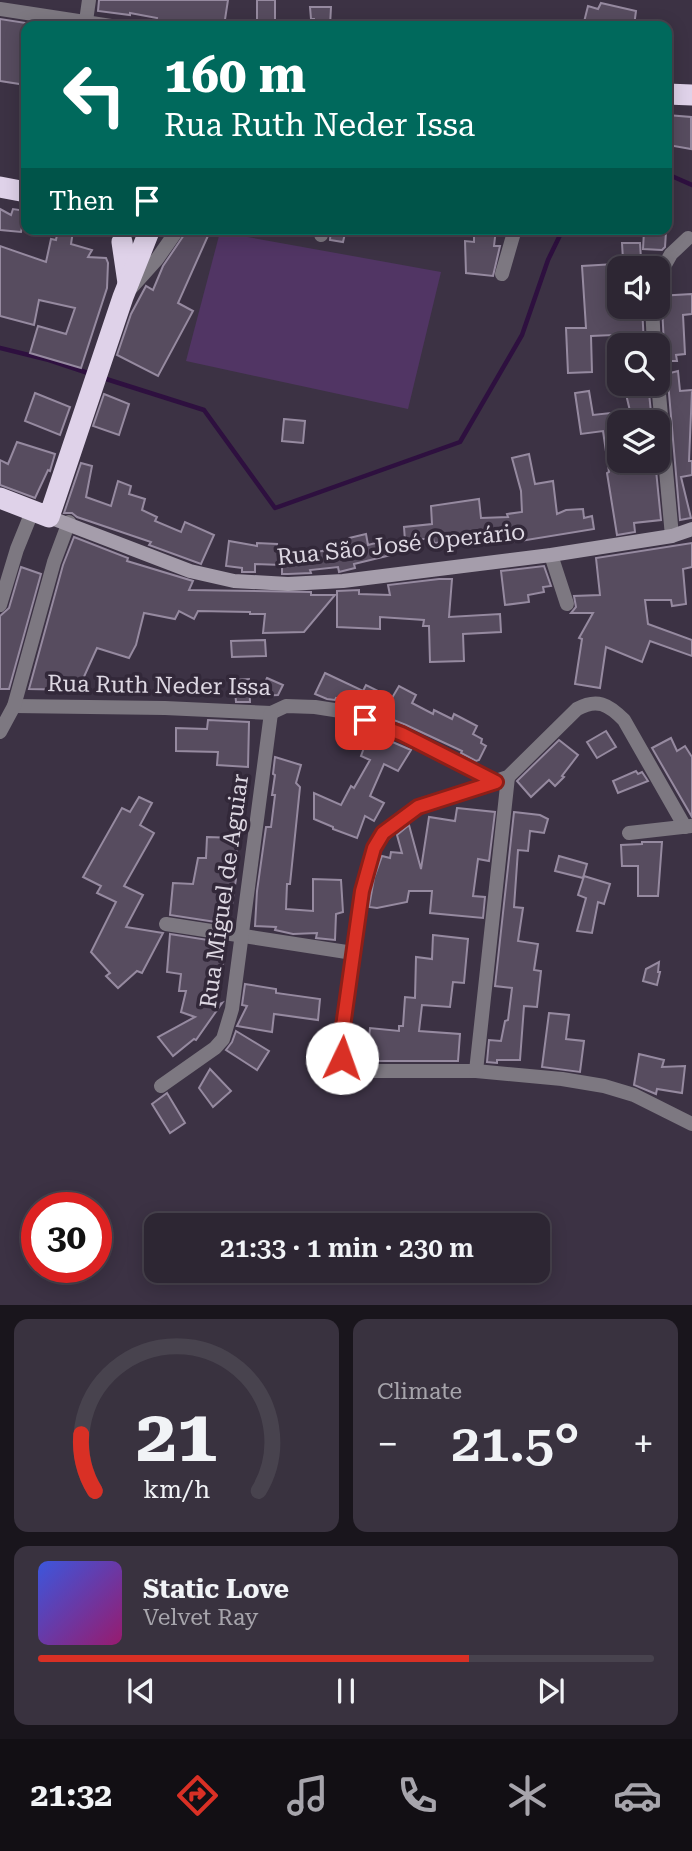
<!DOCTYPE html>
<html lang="en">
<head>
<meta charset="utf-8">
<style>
	body { margin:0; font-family:"Roboto Serif",serif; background:#39323f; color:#f1f3f6; height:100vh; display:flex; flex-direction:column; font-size:26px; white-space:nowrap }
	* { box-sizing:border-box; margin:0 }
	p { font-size:23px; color:#a7a5ac }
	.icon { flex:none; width:38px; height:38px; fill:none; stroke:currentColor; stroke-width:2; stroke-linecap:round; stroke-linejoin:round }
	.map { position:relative; height:1305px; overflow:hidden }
	.sheet { display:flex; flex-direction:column; gap:14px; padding:14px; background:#19151c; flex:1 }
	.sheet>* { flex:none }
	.hud { position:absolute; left:21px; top:21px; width:651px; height:214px; border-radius:14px; box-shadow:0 4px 18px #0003,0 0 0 2px #48434e; background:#00695c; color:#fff; overflow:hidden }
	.controls { position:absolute; left:607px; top:256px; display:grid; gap:14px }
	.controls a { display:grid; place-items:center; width:63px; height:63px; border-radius:14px; background:#2d2633; box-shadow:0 4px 18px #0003,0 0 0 2px #48434e; font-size:35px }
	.speed { position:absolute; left:21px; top:1192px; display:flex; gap:14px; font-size:35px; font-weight:700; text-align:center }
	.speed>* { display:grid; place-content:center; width:91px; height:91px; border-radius:50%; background:#2d2633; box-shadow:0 4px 18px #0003,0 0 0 2px #48434e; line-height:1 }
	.speed .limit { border:10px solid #d22; background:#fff; color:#111 }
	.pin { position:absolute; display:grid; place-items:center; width:60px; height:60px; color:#fff; margin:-30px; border-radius:14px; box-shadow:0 4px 10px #0006 }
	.me { position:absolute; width:77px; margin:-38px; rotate:3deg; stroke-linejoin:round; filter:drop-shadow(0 0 5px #0008) }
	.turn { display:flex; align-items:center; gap:24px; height:147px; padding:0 28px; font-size:32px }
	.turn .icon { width:91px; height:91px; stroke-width:2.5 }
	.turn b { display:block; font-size:49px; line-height:60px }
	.then { display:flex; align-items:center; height:66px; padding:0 28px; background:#0003; gap:14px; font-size:26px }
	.big { font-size:52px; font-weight:600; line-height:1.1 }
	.sheet .tile { flex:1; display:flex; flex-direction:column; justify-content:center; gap:10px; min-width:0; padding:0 24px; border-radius:14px; background:#39323f }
	.sheet .dial { align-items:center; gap:0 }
	.dial svg { height:182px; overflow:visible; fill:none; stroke:#48434e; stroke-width:7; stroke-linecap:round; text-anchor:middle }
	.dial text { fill:#f1f3f6; stroke:none }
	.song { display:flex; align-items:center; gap:21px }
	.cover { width:84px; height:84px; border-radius:10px; background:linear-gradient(135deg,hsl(230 70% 55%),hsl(320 70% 35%)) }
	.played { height:7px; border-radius:4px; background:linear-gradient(90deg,#d93025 70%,#48434e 70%) }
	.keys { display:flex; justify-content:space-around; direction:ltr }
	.heat { display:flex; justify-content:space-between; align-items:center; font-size:38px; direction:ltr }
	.sheet .tiles { flex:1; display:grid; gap:14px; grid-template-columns:1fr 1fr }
	.tile:last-child { grid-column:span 2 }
	.trip { position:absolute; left:144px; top:1213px; width:406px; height:70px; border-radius:14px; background:#2d2633; box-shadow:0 4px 18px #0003,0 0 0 2px #48434e; font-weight:600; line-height:70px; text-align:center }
	.tab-bar { display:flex; height:112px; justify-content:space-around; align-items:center; background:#120f14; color:#a7a5ac }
	.tab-bar .icon { width:49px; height:49px }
	.tab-bar .selected { color:#d93025 }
	.tab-bar b { font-size:32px; color:#f1f3f6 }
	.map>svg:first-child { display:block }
	.green { fill:#513564 }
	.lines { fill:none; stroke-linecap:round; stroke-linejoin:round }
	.stream { stroke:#2e103f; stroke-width:4.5 }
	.building { fill:#574c5f; stroke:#968aa0; stroke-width:2 }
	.street { stroke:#7d7881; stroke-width:14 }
	.secondary { stroke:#a59dab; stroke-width:14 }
	.highway { stroke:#dfd2e9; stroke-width:21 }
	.route-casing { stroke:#8d1f18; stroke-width:18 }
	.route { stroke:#d93025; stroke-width:12 }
	.labels { text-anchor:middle; stroke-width:7; stroke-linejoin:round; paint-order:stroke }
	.street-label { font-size:23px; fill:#ddd7e2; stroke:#322839 }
</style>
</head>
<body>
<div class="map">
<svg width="692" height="1305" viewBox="0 0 692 1305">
	<rect width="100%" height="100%" fill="#3c3244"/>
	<path class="green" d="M220 232 441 272 408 409 186 361Z"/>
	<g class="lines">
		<g class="stream">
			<path d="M667 174 692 185"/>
			<path d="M0 348 49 360 91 374"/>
			<path d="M103 378 204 410 275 508 460 442 522 335 548 260 563 229"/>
		</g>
	</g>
	<g class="building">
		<path d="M99 0H228L224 26H165V24L156 23 157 18 130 13V15L98 11Z"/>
		<rect x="257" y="0" width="18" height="26"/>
		<path d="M601 3 636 11 634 26H583L588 6 598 9Z"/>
		<path d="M310 7H331L330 26H315L314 19H311Z"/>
		<path d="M0 19 26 23V85L0 81Z"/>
		<path d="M667 115 691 117V149L668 145Z"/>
		<path d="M0 209 11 215 13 209 26 211 21 232 0 230Z"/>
		<path d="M58 229 73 231 71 244 92 250 88 257 106 258 108 263 107 288 81 368 30 353 38 326 66 334 75 308 39 300 34 325 0 316V246L46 262 51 239 56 240Z"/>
		<path d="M188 229H211L178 303 193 311 158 376 117 355 131 314 146 286 153 290 163 266Z"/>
		<path d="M331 229H346L343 242 330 240Z"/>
		<path d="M474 229H496L494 246H500L493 276 466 273 465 241 474 242Z"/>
		<path d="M644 231 666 232 665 247 662 250 643 249Z"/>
		<path d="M622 243H640L641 259 623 260Z"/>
		<path d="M615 264 617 290H620V306H642L644 345H613V335L591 336 592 372 568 373 566 328H586L582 266Z"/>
		<path d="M692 294V314L683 315 685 354 676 355 677 361H660L658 354 664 345 662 306 658 296Z"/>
		<path d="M678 371 680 391 692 390 689 461H692V475L681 477 691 518 680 520 668 382 662 375Z"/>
		<path d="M639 385 641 395 649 393 652 422H620V473L644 460H655L661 520 634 523 635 532 617 535 607 473 609 472 603 431 581 434 575 393 589 391 593 415 630 411 625 390Z"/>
		<path d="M35 393 70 407 60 435 25 421Z"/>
		<path d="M104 394 129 404 119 435 93 426Z"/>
		<path d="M284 419 305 421 303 443 282 441Z"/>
		<path d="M17 442 55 454 50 471 48 470 35 498 0 485V460L8 464Z"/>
		<path d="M529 454 535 484 553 481 557 514 566 510 583 509 584 518 592 516 594 529 508 543 485 542V539L434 543 433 538 405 541 404 527 432 524 431 506 479 499 481 518 508 517 507 514 522 512 521 491 512 458Z"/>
		<path d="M81 463 92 466 86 497 111 506 118 481 131 486 129 494 145 499 142 510 157 517 155 521 181 532 185 522 214 535 201 564 149 545 151 542 77 517 72 513H64Z"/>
		<path d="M366 534 368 545 387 540 391 555 354 564 355 568 339 572 338 567 310 570 311 573 288 574H282V565L255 564V572H242V568L226 566 229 541 257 546V543L277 544 276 552 308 554 350 545 349 538Z"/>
		<path d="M74 537 128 558 127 561 193 581 189 590 311 592V595H335L304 632 263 633 265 614H250V612L198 611 194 619 179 611 175 619 144 613 136 645 129 658 97 648 78 690 29 689 63 565Z"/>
		<path d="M692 543V567L683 569 686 604 672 606 671 600H645L648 624 692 640V656L650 641 642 662 606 647 600 688 575 684 582 639 579 638 593 613H571L576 607 574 596 600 595 596 558Z"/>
		<path d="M544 566 551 586 543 587 544 592 528 595 529 602 505 605 501 571Z"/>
		<path d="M21 567 41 574 9 689H0V616L9 608Z"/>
		<path d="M439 579H452L449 617 500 614 501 632 463 634 464 661 430 662 429 626H423L424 620 380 617V629L337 627V591L359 590V594L390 595 388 585Z"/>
		<path d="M265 640 266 656 232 657 231 641Z"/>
		<path d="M325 673 363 691 366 685 392 698 399 686 416 695 412 703 433 714 434 710 452 719 454 714 477 726 473 734 482 739 481 743 486 746 479 760 476 761 461 753 462 751 406 725 351 703 336 698 335 700 327 699 315 694Z"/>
		<path d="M267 678 283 685 278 695 258 696Z"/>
		<path d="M249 679 250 702H236L234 680Z"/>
		<path d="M208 720 249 722 248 767 217 765 218 752 176 751V728L207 729Z"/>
		<path d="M353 725 411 750 398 771 384 764 370 796 384 803 374 821 365 816 357 838 333 829V827L314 819V793L341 805 351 786 354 788 370 760 361 756 365 745 345 736 347 726Z"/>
		<path d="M606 731 616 747 597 758 587 742Z"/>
		<path d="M671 738 677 751 685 746 692 757V817L652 748Z"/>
		<path d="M559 740 578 755 562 776 564 777 555 786 549 780 531 797 517 781Z"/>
		<path d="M275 757 301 765 296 783 300 787 290 884H287L286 909 313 911V879L341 880 343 912 336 914 335 940 316 938 317 933 293 934 275 930 276 927 255 926 257 891 266 827H271L275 795H272L275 775 273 774Z"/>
		<path d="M636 771 638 774 642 772 648 781 618 793 613 781Z"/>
		<path d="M139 797 152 803 140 825 154 833 124 886 143 895 126 927 163 933 142 973 137 971 118 988 106 976 110 973 91 952 116 902 97 893 101 886 83 877 122 808 130 812Z"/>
		<path d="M457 808 495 812 489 861 478 859 473 896 485 897 483 918 430 913 432 891H409L407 902 377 908 369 907 374 878 382 856 390 858 391 852 402 853 397 835 409 825 421 869 429 817 455 821Z"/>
		<path d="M514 812 540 815 548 819 544 833 530 831 528 851 518 850 514 907 523 908 518 941 538 944 534 970 541 971 537 1007 524 1006 520 1060H497V1063L487 1062 489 1040 501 1041 505 1021 508 1020 512 988 495 986Z"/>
		<path d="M207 837 237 838 236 879 229 924 170 915 173 883 193 884 198 858H206Z"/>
		<path d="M642 842H662L658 896H638V866H622L621 845 642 844Z"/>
		<path d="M559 856 587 864 583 878 555 871Z"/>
		<path d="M584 876 610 884 604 904 598 902 592 933 577 931 586 898 578 895Z"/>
		<path d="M170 934 227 943 215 1006 222 1003 196 1040 194 1039 173 1056 158 1037 195 1017 181 1012 186 991H179L181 974 167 972Z"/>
		<path d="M433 935 468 939 464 983 453 982 450 1007 422 1005 419 1031 460 1034 458 1061H367L370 1028 399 1031V1026H403L405 997 415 998 416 957 432 959Z"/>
		<path d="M659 962 658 972H660L657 985 643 981 646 969Z"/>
		<path d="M245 984 276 989V993L320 999 318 1020 274 1014 272 1032 237 1026 247 1006 242 1005Z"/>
		<path d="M549 1013 569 1015 566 1039 584 1041 580 1072 542 1067Z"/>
		<path d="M236 1031 269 1051 257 1070 226 1050 232 1042Z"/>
		<path d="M639 1054 664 1060 662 1067 685 1066 682 1093 657 1089 656 1094 634 1085Z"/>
		<path d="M210 1069 231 1091 213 1107 199 1088Z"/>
		<path d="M167 1093 185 1123 170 1133 152 1104Z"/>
	</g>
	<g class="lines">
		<g class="street">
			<path d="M0 9 111 26"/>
			<path d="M86 21 89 0"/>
			<path d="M321 235 322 229"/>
			<path d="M502 274 515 229"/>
			<path d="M658 277 671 254 688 238"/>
			<path d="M131 288 157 259 178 229"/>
			<path d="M652 306 654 345"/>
			<path d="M658 383 672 536"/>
			<path d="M551 555 567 604"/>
			<path d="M0 605 17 549 32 512"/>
			<path d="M14 706 165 708 271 713 286 706 315 707 347 712 402 734 496 782"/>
			<path d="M0 732 14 706 54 562 69 522"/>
			<path d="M685 827 624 720C608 704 597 698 577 709L508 777 418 807C379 832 372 846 361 891L340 1048C343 1060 346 1066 357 1071H476L562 1079 604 1086 634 1095 692 1124"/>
			<path d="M629 833 691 826"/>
			<path d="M166 924 353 953"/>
			<path d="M476 1071 508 777"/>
			<path d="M161 1086 215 1048 223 1039 232 1009 271 713"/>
		</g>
		<path class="secondary" d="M49 517 190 571 234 581 288 584 343 581 551 555 672 536 692 529"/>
		<g class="highway">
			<path d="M667 94 692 95"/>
			<path d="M0 187 26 192"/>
			<path d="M122 242 128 283"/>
			<path d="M0 498 49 517 123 297 150 229"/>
		</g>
	</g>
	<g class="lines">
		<defs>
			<path id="route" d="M342 1058 340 1048 362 891 374 848 383 833 418 807 496 782 402 734 365 720"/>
		</defs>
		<use href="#route" class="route-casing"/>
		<use href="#route" class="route"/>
	</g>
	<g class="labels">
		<g class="street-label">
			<text transform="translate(401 544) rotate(-6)" y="8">Rua São José Operário</text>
			<text transform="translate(159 685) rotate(1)" y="8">Rua Ruth Neder Issa</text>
			<text transform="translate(224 891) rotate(-82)" y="8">Rua Miguel de Aguiar</text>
		</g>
	</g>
</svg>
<div class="controls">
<a><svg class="icon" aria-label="sound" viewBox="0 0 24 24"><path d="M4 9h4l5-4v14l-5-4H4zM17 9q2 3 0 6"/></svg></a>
<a><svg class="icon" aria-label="search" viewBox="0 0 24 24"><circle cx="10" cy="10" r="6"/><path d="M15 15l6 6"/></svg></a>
<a><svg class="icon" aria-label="layers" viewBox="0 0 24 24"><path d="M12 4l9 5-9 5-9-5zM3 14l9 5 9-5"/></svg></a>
</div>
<div class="speed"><div class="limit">30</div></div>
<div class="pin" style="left:365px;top:720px;background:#d93025"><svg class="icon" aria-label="arrive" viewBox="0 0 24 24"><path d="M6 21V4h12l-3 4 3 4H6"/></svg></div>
<svg class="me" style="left:342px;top:1058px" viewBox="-20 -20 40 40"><circle r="19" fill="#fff"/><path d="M0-13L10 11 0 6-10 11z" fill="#d93025"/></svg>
<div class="trip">21:33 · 1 min · 230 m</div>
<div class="hud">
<div class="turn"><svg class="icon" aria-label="left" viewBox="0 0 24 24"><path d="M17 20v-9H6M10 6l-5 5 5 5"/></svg><div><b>160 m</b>Rua Ruth Neder Issa</div></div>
<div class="then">Then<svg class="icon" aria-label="arrive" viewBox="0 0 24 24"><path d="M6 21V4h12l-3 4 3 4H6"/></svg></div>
</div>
</div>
<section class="sheet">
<div class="tiles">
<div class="tile dial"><svg viewBox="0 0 100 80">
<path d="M14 69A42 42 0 1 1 86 69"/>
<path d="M14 69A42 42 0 0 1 8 44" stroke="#d93025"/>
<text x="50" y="56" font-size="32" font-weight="700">21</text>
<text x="50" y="72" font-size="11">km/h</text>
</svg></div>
<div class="tile"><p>Climate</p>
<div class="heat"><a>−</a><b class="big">21.5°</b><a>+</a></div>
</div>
<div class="tile">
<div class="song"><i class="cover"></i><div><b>Static Love</b><p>Velvet Ray</p></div></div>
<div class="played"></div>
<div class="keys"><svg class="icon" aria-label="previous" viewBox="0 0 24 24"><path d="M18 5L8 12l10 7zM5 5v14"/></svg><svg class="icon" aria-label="pause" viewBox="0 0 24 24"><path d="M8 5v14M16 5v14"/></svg><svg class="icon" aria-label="next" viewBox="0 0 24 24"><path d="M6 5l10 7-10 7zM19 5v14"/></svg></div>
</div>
</div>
</section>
<nav class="tab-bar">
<b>21:32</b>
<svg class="icon selected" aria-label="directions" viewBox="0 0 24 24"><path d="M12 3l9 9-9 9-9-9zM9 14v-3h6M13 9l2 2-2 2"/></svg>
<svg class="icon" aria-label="music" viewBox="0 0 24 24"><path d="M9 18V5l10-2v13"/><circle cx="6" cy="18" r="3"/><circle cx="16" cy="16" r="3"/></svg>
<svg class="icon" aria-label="phone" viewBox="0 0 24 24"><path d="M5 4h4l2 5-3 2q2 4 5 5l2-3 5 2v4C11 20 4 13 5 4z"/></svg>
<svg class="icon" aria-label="climate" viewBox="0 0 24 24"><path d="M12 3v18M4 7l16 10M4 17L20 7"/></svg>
<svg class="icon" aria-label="car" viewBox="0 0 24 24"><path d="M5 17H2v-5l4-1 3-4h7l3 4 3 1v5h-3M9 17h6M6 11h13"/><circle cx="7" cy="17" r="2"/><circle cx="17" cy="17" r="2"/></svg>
</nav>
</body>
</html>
